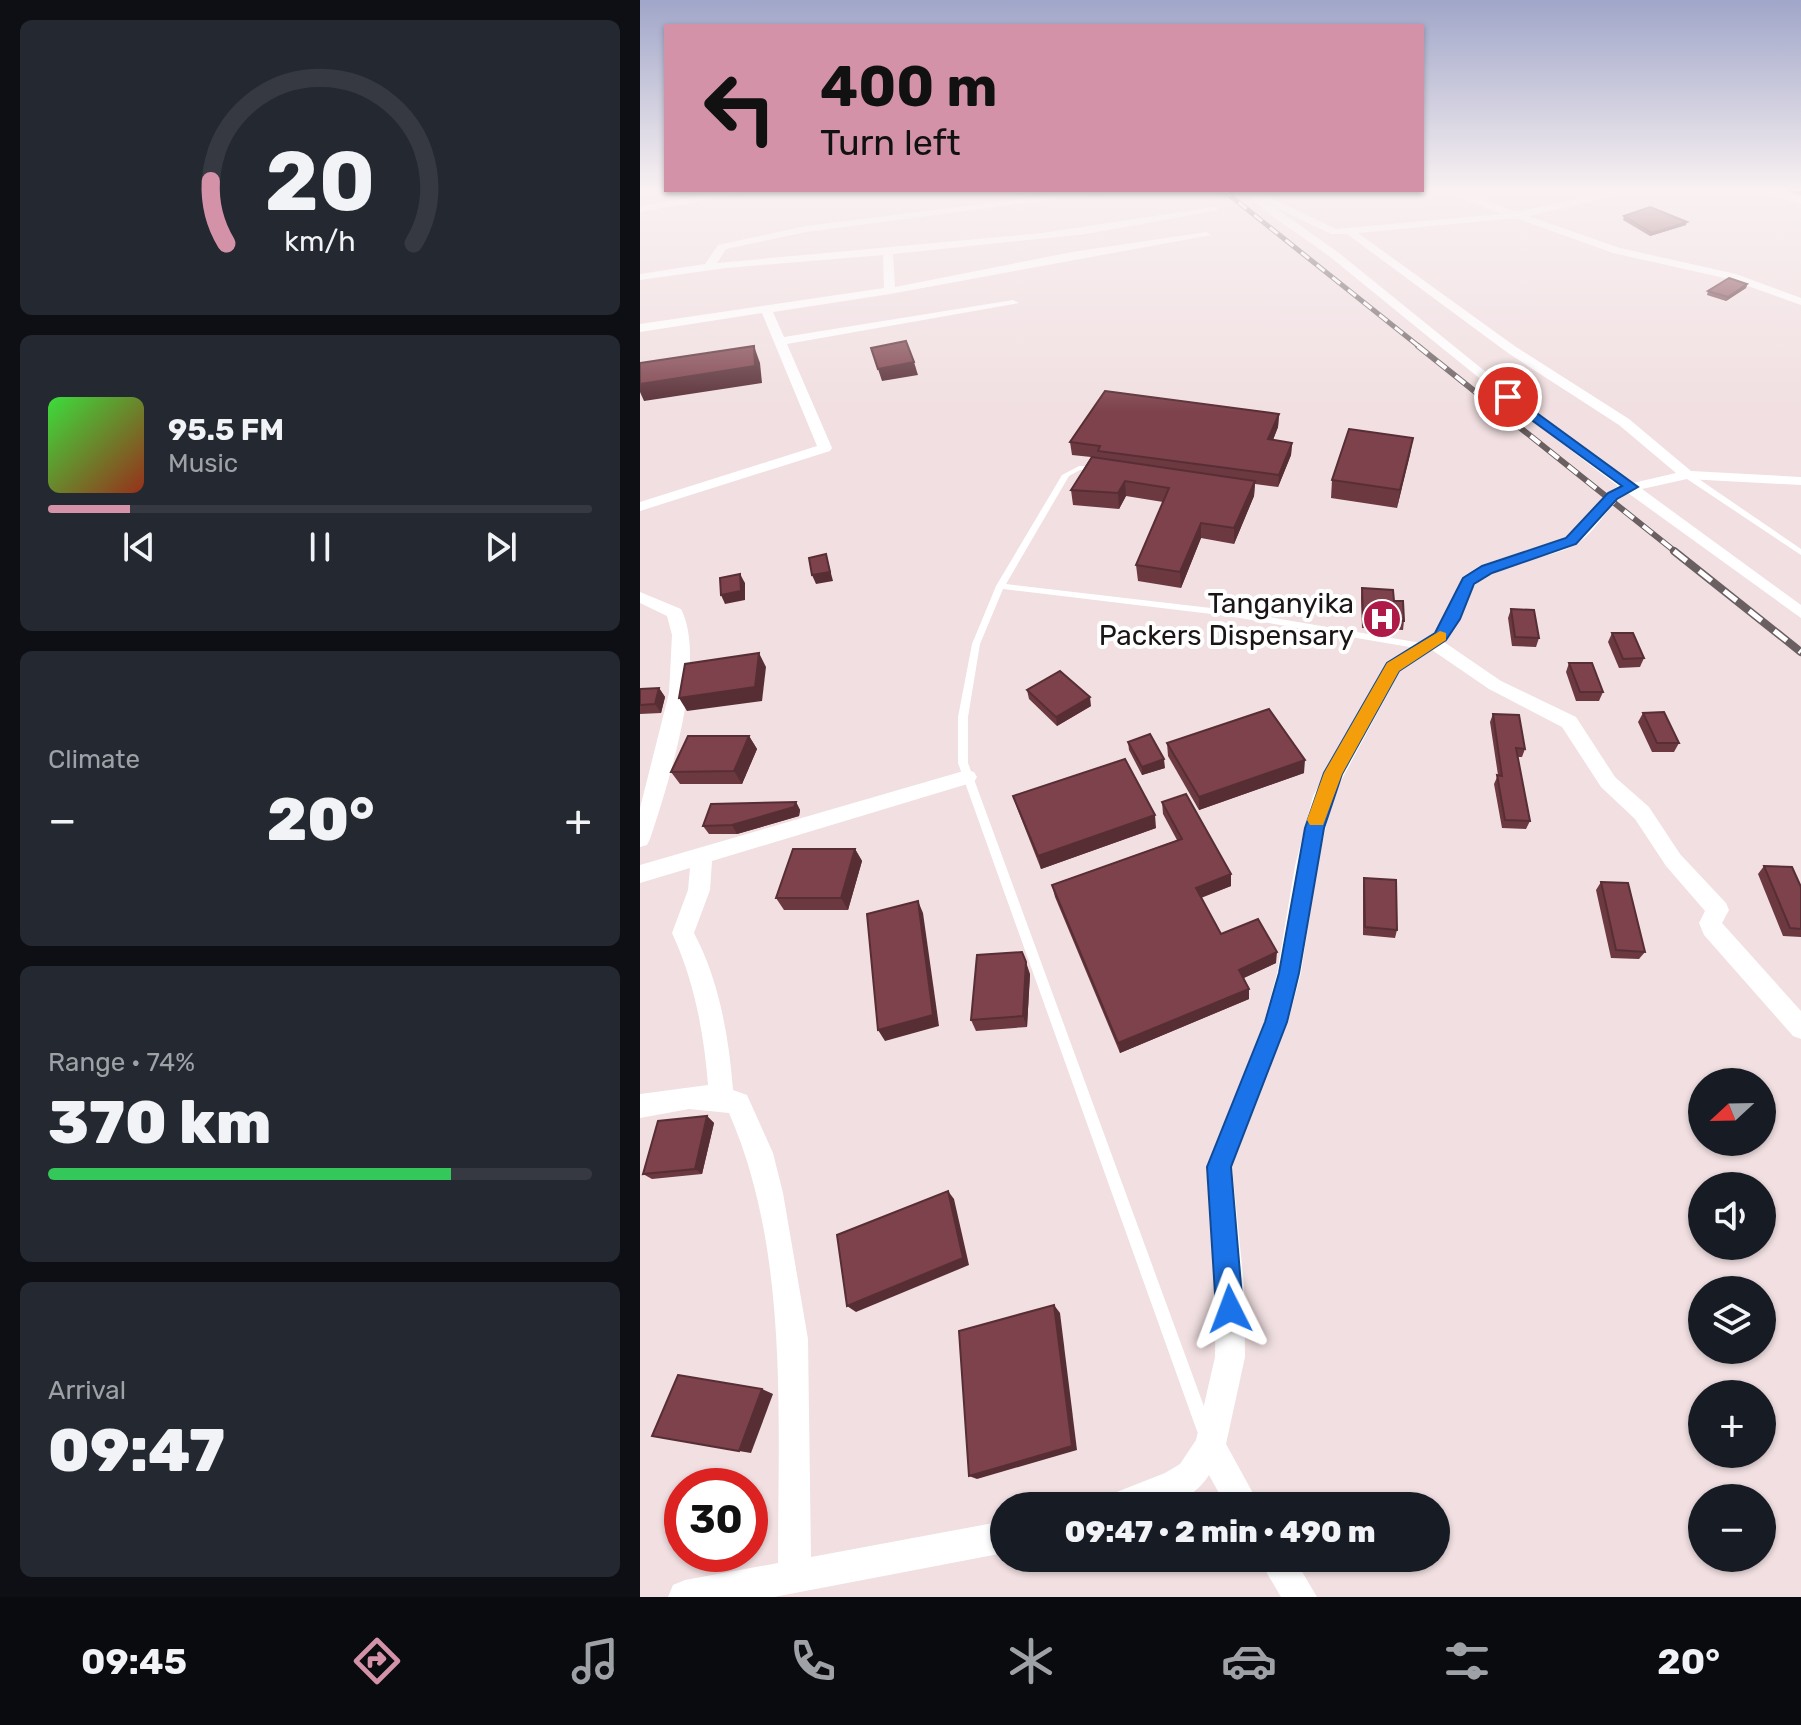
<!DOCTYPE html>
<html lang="en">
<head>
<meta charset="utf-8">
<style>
	body { margin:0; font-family:Rubik,sans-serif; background:#242831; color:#f1f3f6; height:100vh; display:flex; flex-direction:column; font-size:30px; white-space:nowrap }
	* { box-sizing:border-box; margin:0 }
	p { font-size:26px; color:#9ea1a6 }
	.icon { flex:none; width:44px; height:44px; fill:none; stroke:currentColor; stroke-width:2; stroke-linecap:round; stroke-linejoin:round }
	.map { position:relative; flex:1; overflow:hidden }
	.side { display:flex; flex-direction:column; gap:20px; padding:20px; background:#0d0f14; width:640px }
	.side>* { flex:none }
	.banner { position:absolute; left:24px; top:24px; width:760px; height:168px; border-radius:0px; box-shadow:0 2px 6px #0004; background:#d392a8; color:#111; overflow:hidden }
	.needle { width:52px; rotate:248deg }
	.buttons { position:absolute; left:1048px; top:1068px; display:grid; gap:16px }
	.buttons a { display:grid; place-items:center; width:88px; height:88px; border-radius:50%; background:#171b24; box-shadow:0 2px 6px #0004; font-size:40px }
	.speed { position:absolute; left:24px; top:1468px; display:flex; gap:16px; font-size:40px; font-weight:700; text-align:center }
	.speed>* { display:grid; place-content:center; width:104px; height:104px; border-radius:50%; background:#171b24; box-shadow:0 2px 6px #0004; line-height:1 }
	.speed .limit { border:12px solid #d22; background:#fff; color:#111 }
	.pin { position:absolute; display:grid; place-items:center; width:68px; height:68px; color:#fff; margin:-34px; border:4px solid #fff; border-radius:50%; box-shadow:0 2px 8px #0007 }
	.me { position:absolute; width:88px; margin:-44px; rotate:357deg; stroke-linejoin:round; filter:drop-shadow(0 0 6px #0008) }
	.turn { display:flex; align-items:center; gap:28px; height:168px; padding:0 24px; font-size:36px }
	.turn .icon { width:104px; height:104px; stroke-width:2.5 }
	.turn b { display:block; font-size:56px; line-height:68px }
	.big { font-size:60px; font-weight:800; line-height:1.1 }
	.side .widget { flex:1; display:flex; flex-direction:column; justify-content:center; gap:12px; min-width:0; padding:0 28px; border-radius:12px; background:#242831 }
	.side .dial { align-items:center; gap:0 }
	.dial svg { height:208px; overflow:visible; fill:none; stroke:#363941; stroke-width:7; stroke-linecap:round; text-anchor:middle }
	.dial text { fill:#f1f3f6; stroke:none }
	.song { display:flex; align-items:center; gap:24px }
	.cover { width:96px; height:96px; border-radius:12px; background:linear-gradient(135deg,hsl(120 70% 55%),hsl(10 70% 35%)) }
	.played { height:8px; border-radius:4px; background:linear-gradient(90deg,#d392a8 15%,#363941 15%) }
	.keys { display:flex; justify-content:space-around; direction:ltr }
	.heat { display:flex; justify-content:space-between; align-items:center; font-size:44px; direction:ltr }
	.charge { height:12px; border-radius:6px; background:linear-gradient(90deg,#34c759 74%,#363941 0) }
	.trip { position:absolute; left:350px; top:1492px; width:460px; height:80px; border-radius:40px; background:#171b24; box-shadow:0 2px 6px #0004; font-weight:800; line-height:80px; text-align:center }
	.menu { display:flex; height:128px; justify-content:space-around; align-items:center; background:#090b0e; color:#9ea1a6 }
	.menu .icon { width:56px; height:56px }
	.menu .on { color:#d392a8 }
	.menu b { font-size:36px; color:#f1f3f6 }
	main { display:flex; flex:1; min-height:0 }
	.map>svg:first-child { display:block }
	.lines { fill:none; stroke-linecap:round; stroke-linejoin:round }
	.service { fill:#fff; fill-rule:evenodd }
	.minor { fill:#fff; fill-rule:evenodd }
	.rail-far2-casing { stroke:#6a5f61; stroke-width:5 }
	.rail-far1-casing { stroke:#6a5f61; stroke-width:6 }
	.rail-casing { stroke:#6a5f61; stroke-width:8 }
	.rail-far2 { stroke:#fff; stroke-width:3; stroke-dasharray:10; stroke-linecap:butt }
	.rail-far1 { stroke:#fff; stroke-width:4; stroke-dasharray:12; stroke-linecap:butt }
	.rail { stroke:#fff; stroke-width:5; stroke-dasharray:16; stroke-linecap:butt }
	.wall { fill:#6c3941 }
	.shaded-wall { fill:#582e35 }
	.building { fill:#7e424c; stroke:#582e35; stroke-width:2 }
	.route { fill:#1a73e8; stroke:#114b97; stroke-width:2 }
	.slow { fill:#f59e0b }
	.labels { text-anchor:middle; stroke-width:8; stroke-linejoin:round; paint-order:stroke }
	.poi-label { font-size:28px; fill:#1b1516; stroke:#fff; text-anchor:end }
</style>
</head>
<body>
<main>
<section class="side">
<div class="widget dial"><svg viewBox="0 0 100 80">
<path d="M14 69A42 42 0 1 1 86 69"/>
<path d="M14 69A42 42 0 0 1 8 45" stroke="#d392a8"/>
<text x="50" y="56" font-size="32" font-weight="700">20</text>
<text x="50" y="72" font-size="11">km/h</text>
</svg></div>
<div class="widget">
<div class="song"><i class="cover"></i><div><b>95.5 FM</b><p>Music</p></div></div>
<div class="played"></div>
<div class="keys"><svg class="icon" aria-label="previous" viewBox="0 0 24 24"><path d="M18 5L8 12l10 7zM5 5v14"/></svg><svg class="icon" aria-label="pause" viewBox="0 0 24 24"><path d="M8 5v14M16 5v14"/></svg><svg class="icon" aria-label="next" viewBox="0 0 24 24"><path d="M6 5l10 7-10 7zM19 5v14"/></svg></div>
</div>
<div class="widget"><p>Climate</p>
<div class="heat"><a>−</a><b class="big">20°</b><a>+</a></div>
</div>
<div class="widget"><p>Range · 74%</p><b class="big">370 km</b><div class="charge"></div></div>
<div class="widget"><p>Arrival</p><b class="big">09:47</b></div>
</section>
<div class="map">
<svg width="1161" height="1597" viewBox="0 0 1161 1597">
	<rect width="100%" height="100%" fill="#f1dfe1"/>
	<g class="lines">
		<g class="service">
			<path d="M439 466H457L461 468 457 470H440L429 476 366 584 588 610 787 644 791 647 787 650 588 616 363 589 340 644 328 717V763L573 1431 570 1436 565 1439 560 1436 557 1431 318 763V717L332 644 356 586 422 475Z"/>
			<path d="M1044 473H1050L1161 549V555L1044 477Z"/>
		</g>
		<g class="minor">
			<path d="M795 188H809L877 212 988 188H1007L888 216 980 248 1096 274 1161 298V305L1089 279 973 253 876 218 718 233 876 347 989 419 1051 471 1161 477V485L1047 479 1002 489 1161 605V618L988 493C966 506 956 533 935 545 906 561 861 558 837 583 824 595 822 625 804 642L861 681 936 717 975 777 1009 807 1040 854 1086 903 1089 910 1082 923 1161 1011V1039L1153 1036 1064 935 1059 923 1065 911 1026 866 995 819 961 787 922 727 849 689 792 650 760 671 693 796 677 866 661 973 648 1022 592 1167 604 1285 605 1357 586 1444 620 1506H586L569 1475C546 1512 502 1506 464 1506L469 1495 525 1473 540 1464 556 1440 575 1357 576 1285 566 1167 624 1022 637 973 655 866 673 796 747 663 795 632 805 618 822 577 841 565 926 538 967 493 978 486C883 415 792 340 700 265 668 238 632 221 603 190H614L621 196H627L696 229 862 214ZM631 205 691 234H707L868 353 979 425 1036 473 993 483 889 407 699 253Z"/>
			<path d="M1102 188H1120L1161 198V204Z"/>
			<path d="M97 190H119L0 212V206Z"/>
			<path d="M456 190H484L166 232 86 249 77 263 402 233 574 207 579 210 446 234 253 254 255 287 432 252 566 232 571 235 250 294 133 312 144 337 373 300 379 303 147 344 192 448 190 451 0 511V502L177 446 122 313 0 332V324L244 288 243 255 86 268 0 280V274L65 264 78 245 166 226Z"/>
			<path d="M0 592 41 609C68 661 28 785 10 839L7 845 0 847V808L29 693 32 635 27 616 0 603Z"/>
			<path d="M327 770 334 772 337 777 334 782 72 861 70 890 54 933C79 980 89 1037 93 1090L107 1095 133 1153 143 1193 168 1339 171 1557 364 1521V1553L134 1597H28L33 1585 45 1580 138 1563C138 1416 149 1250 89 1113L49 1109 0 1118V1094L68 1085C64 1033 54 980 32 933L48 890 50 868 0 883V865Z"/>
			<path d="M618 1558H654L677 1597H641Z"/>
		</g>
		<defs>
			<path id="rail-far2" d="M583 190 781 348"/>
			<path id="rail-far1" d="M778 346 1037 553"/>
			<path id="rail" d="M1034 551 1161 652"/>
		</defs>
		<use href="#rail-far2" class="rail-far2-casing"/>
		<use href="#rail-far1" class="rail-far1-casing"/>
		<use href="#rail" class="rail-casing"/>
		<use href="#rail-far2" class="rail-far2"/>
		<use href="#rail-far1" class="rail-far1"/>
		<use href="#rail" class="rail"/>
	</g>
	<g class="wall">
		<path d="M1134 188H1161V195Z"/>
		<path d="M984 216 1046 225 1010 236 983 220Z"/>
		<path d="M1107 284 1106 288 1086 301 1067 295 1068 291Z"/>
		<path d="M639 414 638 427 633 440 652 443 651 455 638 487 615 484 614 496 594 544 561 538 541 588 498 581 496 565 523 502 486 496 479 509 433 505 431 490 451 457 432 455 430 442Z"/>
		<path d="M773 438 757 508 691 498 692 480Z"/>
		<path d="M722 588 754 601 764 621 763 630 722 628 721 597Z"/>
		<path d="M871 609 899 638 896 647 872 646 868 618Z"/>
		<path d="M972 633 1004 658 1000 667 979 668 968 642Z"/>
		<path d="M929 663 963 692 959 701H936L926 672Z"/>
		<path d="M19 688 25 697 21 713 0 714V689Z"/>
		<path d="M387 690 451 706 417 726 389 699Z"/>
		<path d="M1003 713 1039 743 1034 752H1012L998 722Z"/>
		<path d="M853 714 885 749 882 757H878L890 821 886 829 862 828 854 784 858 775 850 722Z"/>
		<path d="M109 736 117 749 102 784H40L31 772Z"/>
		<path d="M488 742 525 768 502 775 489 750Z"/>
		<path d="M527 743 664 773 559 810 528 756Z"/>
		<path d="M373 796 516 828 401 869 377 808Z"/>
		<path d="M156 802 160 810 159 816 97 834H69L63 826Z"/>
		<path d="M522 802 591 886 561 898 581 934 636 963 604 978 609 989V999L480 1053 415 897 412 885 537 840 523 814Z"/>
		<path d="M215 849 222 861 208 910H144L136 898Z"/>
		<path d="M1124 866 1161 887V937L1143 936 1118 874Z"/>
		<path d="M724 878 757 930 755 938 723 935V886Z"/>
		<path d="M961 882 1005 952 999 959 971 958 956 890Z"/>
		<path d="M390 974 387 1027 336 1031 331 1020Z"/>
		<path d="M67 1116 74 1123 62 1174 12 1179 3 1174Z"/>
	</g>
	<g class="shaded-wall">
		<path d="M1047 222 1046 225 1010 236 1012 233Z"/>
		<path d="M1107 284 1106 288 1086 301 1088 297Z"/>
		<path d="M114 346 120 363 122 383 4 401 0 392V384Z"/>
		<path d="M274 362 278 375 242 381 238 369Z"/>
		<path d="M639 414 638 427 628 452V439Z"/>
		<path d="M773 438 770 455 757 508 760 490Z"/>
		<path d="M652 443 651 455 638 487 639 475Z"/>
		<path d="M485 481 486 496 479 509 478 493Z"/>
		<path d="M615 481 614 496 594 544V528Z"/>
		<path d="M561 523V538L541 588 540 572Z"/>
		<path d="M186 554 193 581 176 584 172 575Z"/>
		<path d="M100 574 105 583V600L85 604 81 595Z"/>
		<path d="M119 653 126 667 122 701 47 711 39 698Z"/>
		<path d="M19 688 25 697 21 713 15 704Z"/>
		<path d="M450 697 451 706 417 726 416 717Z"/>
		<path d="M109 736 117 749 102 784 94 771Z"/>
		<path d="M524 759 525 768 502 775V767Z"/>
		<path d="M665 760 664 773 559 810V797Z"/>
		<path d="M156 802 160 810 159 816 97 834 92 825Z"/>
		<path d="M515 815 516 828 401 869 398 856Z"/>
		<path d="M215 849 222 861 208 910 201 898Z"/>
		<path d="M591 874V886L557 899 556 888Z"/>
		<path d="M278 901 283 913 299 1026 245 1041 238 1030Z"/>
		<path d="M637 952 636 963 599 980V970Z"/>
		<path d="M386 962 390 974 387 1027 383 1016Z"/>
		<path d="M609 989V999L480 1053 478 1043Z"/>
		<path d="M67 1116 74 1123 62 1174 55 1169Z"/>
		<path d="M308 1191 314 1199 329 1265 216 1312 207 1306Z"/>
		<path d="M414 1305 420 1313 437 1450 337 1479 329 1476Z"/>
		<path d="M122 1389 133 1394 111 1453 99 1451Z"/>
	</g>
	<g class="building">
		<path d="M1010 207 1047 222 1012 233 984 216Z"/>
		<path d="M1089 278 1107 284 1088 297 1068 291Z"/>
		<path d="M266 341 274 362 238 369 231 348Z"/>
		<path d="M114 346 115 366 0 384V363Z"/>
		<path d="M465 391 639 414 628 439 652 443 639 475 458 451 460 446 430 442Z"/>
		<path d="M709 429 773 438 760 490 692 480Z"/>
		<path d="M452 457 615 481 594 528 561 523 540 572 496 565 529 488 485 481 478 493 431 490Z"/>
		<path d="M186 554 190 572 172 575 169 558Z"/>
		<path d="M100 574 101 591 81 595 80 578Z"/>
		<path d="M722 588 753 590 754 601H763L764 621 723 619Z"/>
		<path d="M871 609 894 610 899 638 875 637Z"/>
		<path d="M972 633H993L1004 658 983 659Z"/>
		<path d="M119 653 115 687 39 698 45 664Z"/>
		<path d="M929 663H952L963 692H940Z"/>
		<path d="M420 671 450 697 416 717 387 690Z"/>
		<path d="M19 688 15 704 0 705V689Z"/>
		<path d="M629 709 665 760 559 797 527 743Z"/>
		<path d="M1024 712 1039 743H1017L1003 713Z"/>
		<path d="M853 714 879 715 885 749 876 748 890 821 865 820 857 775 862 776Z"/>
		<path d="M510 734 524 759 502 767 488 742Z"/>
		<path d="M48 736H109L94 771 31 772Z"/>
		<path d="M485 759 515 815 398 856 373 796Z"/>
		<path d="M546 794 591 874 556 888 581 934 618 919 637 952 599 970 609 989 478 1043 412 885 542 839 522 802Z"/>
		<path d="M156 802 154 807 92 825 63 826 71 804Z"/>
		<path d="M153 849H215L201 898H136Z"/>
		<path d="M1124 866 1152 867 1161 887V929L1150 928Z"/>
		<path d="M724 878 756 880 757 930 725 927Z"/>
		<path d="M961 882 988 883 1005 952 976 950Z"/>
		<path d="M278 901 293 1015 238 1030 227 914Z"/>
		<path d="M382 952 386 962 383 1016 331 1020 337 955Z"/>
		<path d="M67 1116 55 1169 3 1174 18 1121Z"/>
		<path d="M308 1191 323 1258 207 1306 197 1235Z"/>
		<path d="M414 1305 432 1446 329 1476 319 1331Z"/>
		<path d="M38 1375 122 1389 99 1451 12 1436Z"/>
	</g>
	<linearGradient id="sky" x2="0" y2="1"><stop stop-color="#a0a6c9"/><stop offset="0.46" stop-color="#f9f1f2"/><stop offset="1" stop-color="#f9f1f2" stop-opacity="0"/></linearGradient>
	<rect width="1161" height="412" fill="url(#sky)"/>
	<path class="route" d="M864 395H872L998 487 977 499 936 544 852 573 834 584 820 619 806 640 759 671 702 774 684 828 659 973 647 1022 591 1167 603 1309 599 1319 590 1323 580 1319 576 1309 567 1167 625 1022 639 973 665 828 684 773 747 663 795 633 823 578 842 566 926 538 968 493 982 486 864 400Z"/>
	<path class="slow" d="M800 631 806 633V640L759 671 702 774 683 825H670L667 820 684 773 747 663Z"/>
	<defs>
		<symbol id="hospital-disc" viewBox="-11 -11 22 22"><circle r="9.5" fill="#ae1b49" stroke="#fff"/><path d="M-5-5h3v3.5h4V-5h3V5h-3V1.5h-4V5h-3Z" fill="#fff"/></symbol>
	</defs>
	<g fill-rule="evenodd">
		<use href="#hospital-disc" x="720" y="597" width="44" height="44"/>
	</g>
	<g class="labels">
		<g class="poi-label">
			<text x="714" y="613">Tanganyika<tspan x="714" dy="32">Packers Dispensary</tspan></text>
		</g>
	</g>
</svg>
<div class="buttons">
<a><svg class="needle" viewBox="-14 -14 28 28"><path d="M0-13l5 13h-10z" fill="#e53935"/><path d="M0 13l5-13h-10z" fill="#9ea1a6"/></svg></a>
<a><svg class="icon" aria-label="sound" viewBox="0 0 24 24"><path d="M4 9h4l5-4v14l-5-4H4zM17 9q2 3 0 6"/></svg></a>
<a><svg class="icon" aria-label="layers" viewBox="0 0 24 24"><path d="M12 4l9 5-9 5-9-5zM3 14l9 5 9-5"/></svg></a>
<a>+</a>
<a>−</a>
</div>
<div class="speed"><div class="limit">30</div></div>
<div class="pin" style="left:868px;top:397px;background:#d93025"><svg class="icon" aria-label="arrive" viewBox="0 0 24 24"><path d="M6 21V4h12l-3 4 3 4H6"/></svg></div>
<svg class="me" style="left:590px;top:1309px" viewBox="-20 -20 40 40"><path d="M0-17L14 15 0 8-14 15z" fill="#1a73e8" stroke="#fff" stroke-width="4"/></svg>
<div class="trip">09:47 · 2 min · 490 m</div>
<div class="banner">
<div class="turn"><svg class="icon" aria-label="left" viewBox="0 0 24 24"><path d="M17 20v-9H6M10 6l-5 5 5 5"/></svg><div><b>400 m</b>Turn left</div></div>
</div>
</div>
</main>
<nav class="menu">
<b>09:45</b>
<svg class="icon on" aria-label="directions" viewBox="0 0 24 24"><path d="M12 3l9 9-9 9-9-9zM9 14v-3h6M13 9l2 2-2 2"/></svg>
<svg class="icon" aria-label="music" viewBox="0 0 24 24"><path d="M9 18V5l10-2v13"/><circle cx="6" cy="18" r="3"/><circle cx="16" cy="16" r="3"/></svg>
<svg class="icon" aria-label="phone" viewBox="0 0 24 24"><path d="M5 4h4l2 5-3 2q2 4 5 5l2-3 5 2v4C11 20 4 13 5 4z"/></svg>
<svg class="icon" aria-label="climate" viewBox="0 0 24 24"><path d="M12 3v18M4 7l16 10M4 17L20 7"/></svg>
<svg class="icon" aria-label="car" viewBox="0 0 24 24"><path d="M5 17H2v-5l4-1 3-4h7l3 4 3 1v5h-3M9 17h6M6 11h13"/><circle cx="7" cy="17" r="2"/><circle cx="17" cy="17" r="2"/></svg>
<svg class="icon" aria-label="filters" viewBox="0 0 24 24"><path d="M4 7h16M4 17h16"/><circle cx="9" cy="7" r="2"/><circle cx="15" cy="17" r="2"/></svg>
<b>20°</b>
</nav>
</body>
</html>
